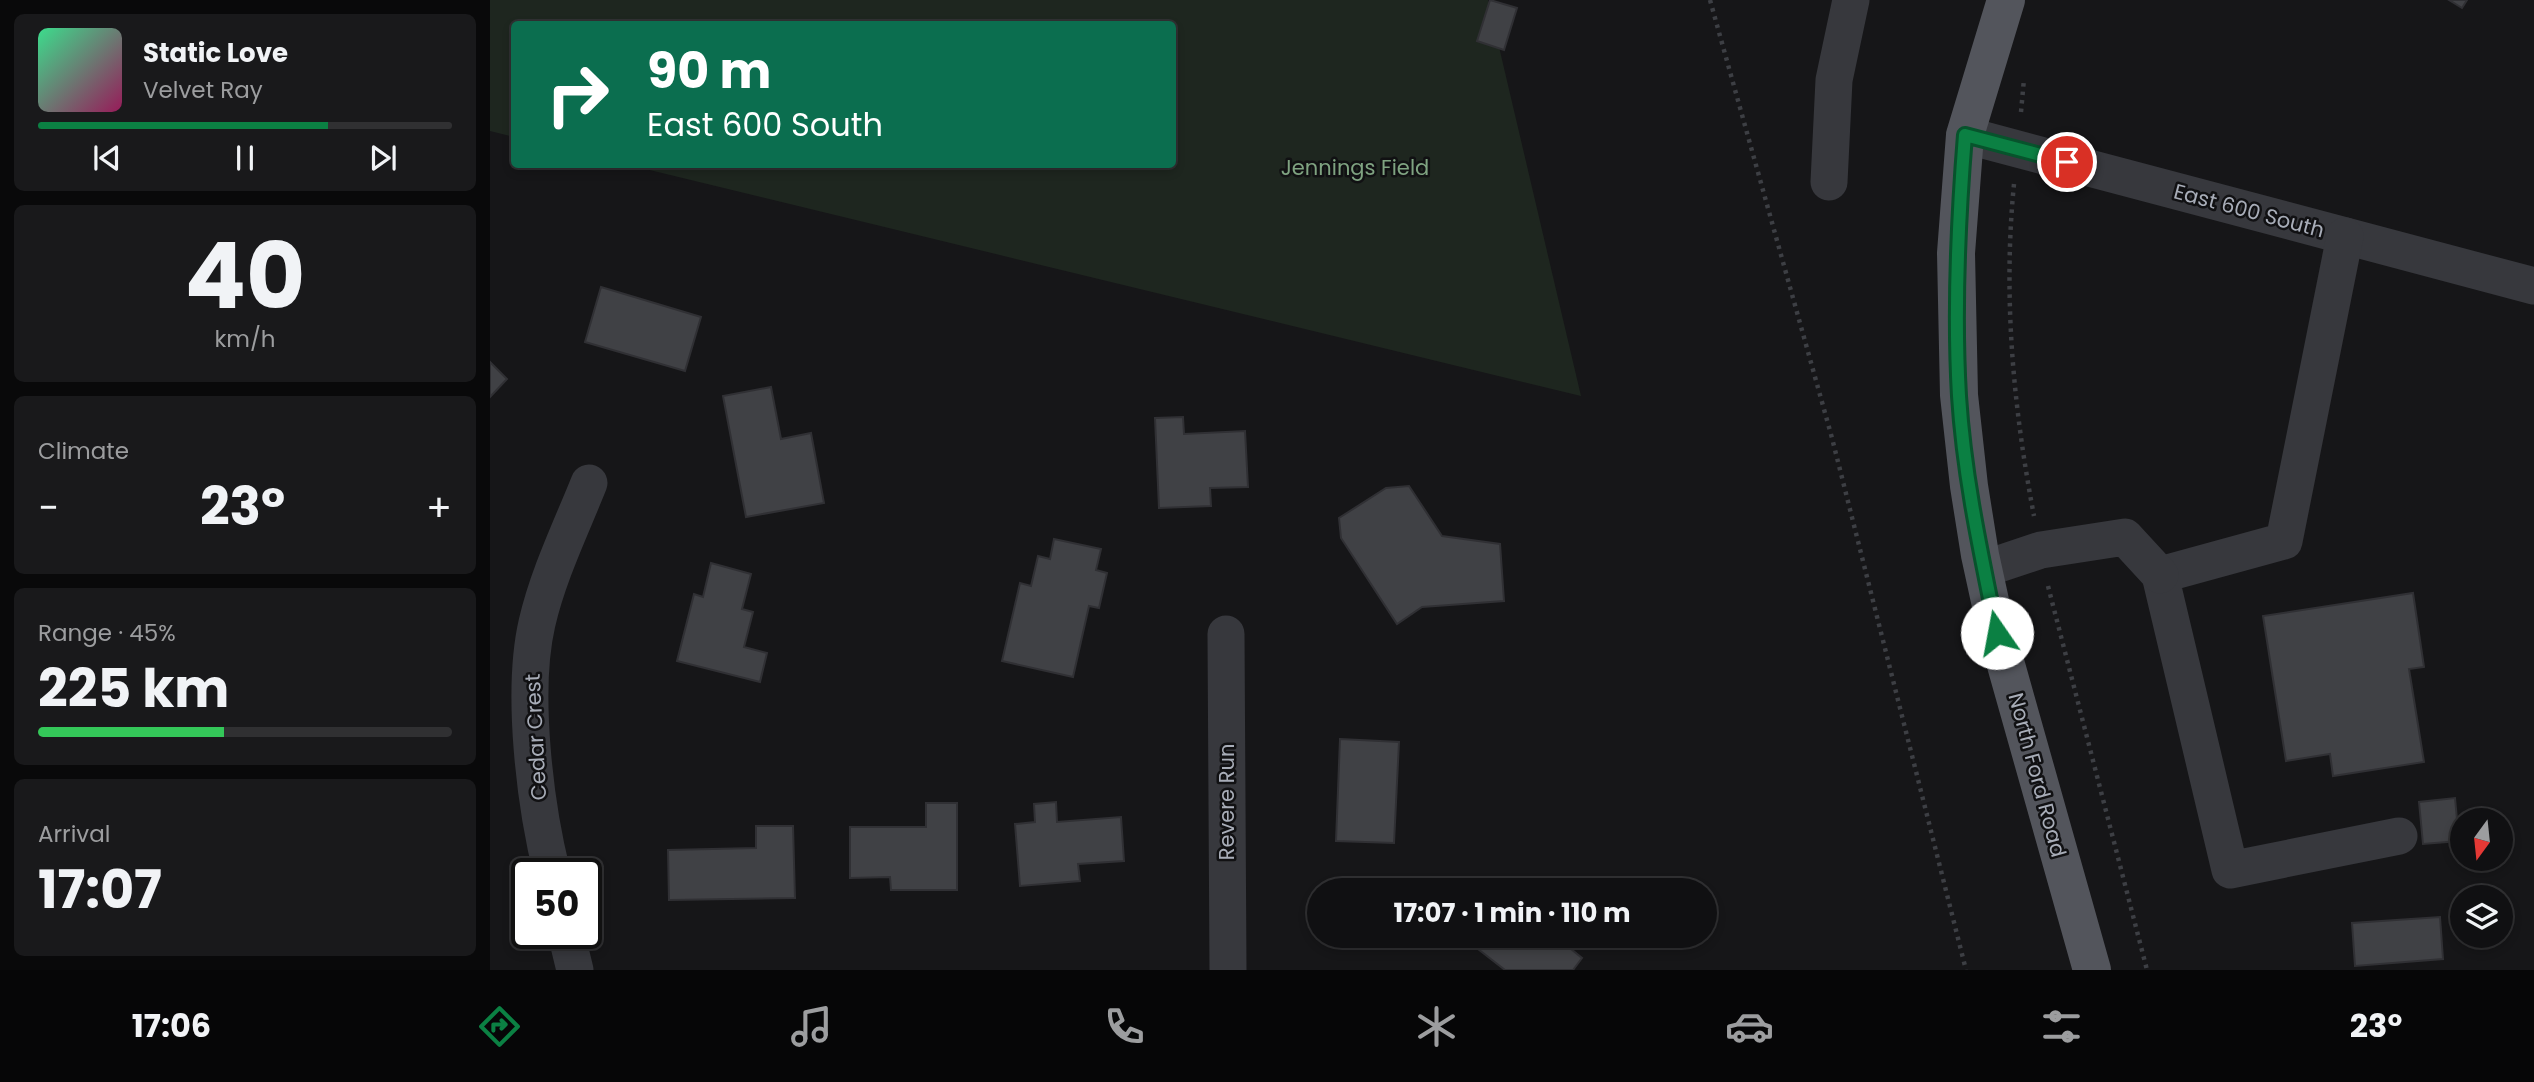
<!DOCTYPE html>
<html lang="en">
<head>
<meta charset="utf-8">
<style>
	body { margin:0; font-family:Poppins,sans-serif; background:#19191b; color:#f1f3f6; height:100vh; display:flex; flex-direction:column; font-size:26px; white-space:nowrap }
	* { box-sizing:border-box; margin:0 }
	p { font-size:23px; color:#9c9d9f }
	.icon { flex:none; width:38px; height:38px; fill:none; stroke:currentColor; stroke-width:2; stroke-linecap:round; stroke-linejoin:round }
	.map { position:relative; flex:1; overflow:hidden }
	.drawer { display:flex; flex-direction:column; gap:14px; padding:14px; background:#09090a; width:490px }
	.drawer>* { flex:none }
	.top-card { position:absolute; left:21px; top:21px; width:665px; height:147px; border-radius:7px; box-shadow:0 4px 10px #0003,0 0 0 2px #303032; background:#0b6e4f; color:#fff; overflow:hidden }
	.needle { width:46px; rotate:195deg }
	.tools { position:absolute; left:1960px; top:808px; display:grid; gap:14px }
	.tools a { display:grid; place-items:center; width:63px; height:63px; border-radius:50%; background:#101012; box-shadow:0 4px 10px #0003,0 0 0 2px #303032; font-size:35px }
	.speed { position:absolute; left:21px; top:858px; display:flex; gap:14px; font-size:35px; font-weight:700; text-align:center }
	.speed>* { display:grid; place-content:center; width:91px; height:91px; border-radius:50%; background:#101012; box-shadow:0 4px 10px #0003,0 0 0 2px #303032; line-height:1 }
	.speed .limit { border:4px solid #111; border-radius:10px; background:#fff; color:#111 }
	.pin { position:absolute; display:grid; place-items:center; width:60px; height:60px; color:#fff; margin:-30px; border:4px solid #fff; border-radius:50%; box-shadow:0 2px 7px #0007 }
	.me { position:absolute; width:77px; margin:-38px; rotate:348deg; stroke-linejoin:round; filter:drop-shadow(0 0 5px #0008) }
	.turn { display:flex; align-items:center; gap:24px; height:147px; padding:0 21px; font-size:32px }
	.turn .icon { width:91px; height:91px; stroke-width:2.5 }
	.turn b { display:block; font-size:49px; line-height:60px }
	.big { font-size:52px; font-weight:700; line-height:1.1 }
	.drawer .widget { flex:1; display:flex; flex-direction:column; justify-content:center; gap:10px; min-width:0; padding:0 24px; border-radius:10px; background:#19191b }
	.drawer .dial { align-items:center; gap:0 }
	.dial b { font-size:91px; line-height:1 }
	.song { display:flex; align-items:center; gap:21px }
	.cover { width:84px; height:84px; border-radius:10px; background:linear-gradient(135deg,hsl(150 70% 55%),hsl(330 70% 35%)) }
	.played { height:7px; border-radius:4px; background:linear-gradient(90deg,#0b8043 70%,#303032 70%) }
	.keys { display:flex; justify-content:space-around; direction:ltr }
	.heat { display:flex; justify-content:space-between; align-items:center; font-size:38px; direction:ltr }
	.charge { height:10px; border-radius:5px; background:linear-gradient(90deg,#34c759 45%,#303032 0) }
	.trip { position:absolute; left:817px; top:878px; width:410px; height:70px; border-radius:35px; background:#101012; box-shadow:0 4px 10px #0003,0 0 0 2px #303032; font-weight:700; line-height:70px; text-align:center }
	.dock { display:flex; height:112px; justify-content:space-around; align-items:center; background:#060607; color:#9c9d9f }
	.dock .icon { width:49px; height:49px }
	.dock .selected { color:#0b8043 }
	.dock b { font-size:32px; color:#f1f3f6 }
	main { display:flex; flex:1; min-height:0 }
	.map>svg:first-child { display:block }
	.green { fill:#1e261f }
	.building { fill:#404145; stroke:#303034; stroke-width:2 }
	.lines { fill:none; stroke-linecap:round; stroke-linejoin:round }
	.path { stroke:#3d3f44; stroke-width:4.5; stroke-dasharray:3.5 5; stroke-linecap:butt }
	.minor { stroke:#37383d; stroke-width:37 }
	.major { stroke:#53555c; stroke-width:38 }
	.route-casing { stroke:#07532c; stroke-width:18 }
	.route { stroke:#0b8043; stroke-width:12 }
	.labels { text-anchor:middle; stroke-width:5; stroke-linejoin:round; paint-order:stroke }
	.park-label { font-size:21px; fill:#7fa381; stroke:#111113 }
	.street-label { font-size:21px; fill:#a8adb8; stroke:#111113 }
</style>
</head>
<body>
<main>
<section class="drawer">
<div class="widget">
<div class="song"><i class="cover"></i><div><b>Static Love</b><p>Velvet Ray</p></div></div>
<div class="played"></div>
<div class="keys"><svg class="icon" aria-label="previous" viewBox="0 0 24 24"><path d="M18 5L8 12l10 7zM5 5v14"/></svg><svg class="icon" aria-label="pause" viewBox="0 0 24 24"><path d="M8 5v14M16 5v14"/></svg><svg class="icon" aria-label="next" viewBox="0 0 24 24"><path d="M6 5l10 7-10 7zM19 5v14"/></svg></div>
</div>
<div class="widget dial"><b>40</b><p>km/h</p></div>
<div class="widget"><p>Climate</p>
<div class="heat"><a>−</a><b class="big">23°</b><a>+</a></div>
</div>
<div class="widget"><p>Range · 45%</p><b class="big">225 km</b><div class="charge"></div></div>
<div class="widget"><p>Arrival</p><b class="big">17:07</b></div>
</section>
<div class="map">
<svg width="2044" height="970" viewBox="0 0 2044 970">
	<rect width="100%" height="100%" fill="#161618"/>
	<path class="green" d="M0 0H998L1091 396 139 165 682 164V24H24V137L0 131Z"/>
	<g class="building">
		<path d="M1000 0 1027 8 1014 50 987 41Z"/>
		<path d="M1959 0H1977L1972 8Z"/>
		<path d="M111 287 211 317 195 371 95 342Z"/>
		<path d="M0 362 17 379 0 397Z"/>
		<path d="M281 387 291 439 321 433 334 503 256 517 233 396Z"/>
		<path d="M693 417 694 434 755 431 758 487 720 488 721 506 669 508 665 418Z"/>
		<path d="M919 486 952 536 1010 544 1014 601 932 607 907 624 851 538 849 518 896 488Z"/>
		<path d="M564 539 611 549 606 570 617 573 609 608 599 606 583 677 512 661 530 583 541 586 548 556 560 559Z"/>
		<path d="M221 563 261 574 252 609 263 612 254 647 277 653 270 682 187 661 204 594 213 597Z"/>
		<path d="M1923 593 1934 667 1919 669 1934 762 1843 776 1840 754 1796 761 1773 616Z"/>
		<path d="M850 739 909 742 904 843 846 841Z"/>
		<path d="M1965 798 1969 841 1933 844 1929 802Z"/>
		<path d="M566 802 567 822 631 817 634 861 588 864 590 881 530 886 525 824 545 822 544 804Z"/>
		<path d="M436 803H467V890H401L400 877 360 878V827H436Z"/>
		<path d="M266 826H303L305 898 179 900 178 850 266 848Z"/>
		<path d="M1950 917 1953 959 1865 966 1862 923Z"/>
		<path d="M983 936H1065L1092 958 1083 970H1015L979 942Z"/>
	</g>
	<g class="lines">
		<g class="path">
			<path d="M1220 0 1342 438 1476 970"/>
			<path d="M1531 112 1534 79"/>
			<path d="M1524 184C1513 295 1523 406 1544 516"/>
			<path d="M1558 586 1657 970"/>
		</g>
		<g class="minor">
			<path d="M1475 135 2044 286"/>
			<path d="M1339 182 1344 80 1361 0"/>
			<path d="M1855 236 1794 541 1670 575 1740 870 1909 836"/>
			<path d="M1494 569 1551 550 1635 537 1670 575"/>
			<path d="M736 634 738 970"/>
			<path d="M62 873C45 805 31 692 47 623 58 575 81 528 99 483"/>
			<path d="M76 933 85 970"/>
		</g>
		<path class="major" d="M1516 0 1475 135 1466 253 1469 395 1479 486 1490 555 1507 633 1602 970"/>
	</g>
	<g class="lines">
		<defs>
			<path id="route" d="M1507 633C1491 554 1474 476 1469 396 1464 309 1468 222 1475 135L1577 162"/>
		</defs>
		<use href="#route" class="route-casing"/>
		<use href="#route" class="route"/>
	</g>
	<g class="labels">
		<g class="park-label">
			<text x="865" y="175">Jennings Field</text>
		</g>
		<g class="street-label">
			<text transform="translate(1759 211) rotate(15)" y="7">East 600 South</text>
			<text transform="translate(46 737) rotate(-93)" y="7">Cedar Crest</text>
			<text transform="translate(1547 775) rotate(75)" y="7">North Ford Road</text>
			<text transform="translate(737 802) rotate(-90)" y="7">Revere Run</text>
		</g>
	</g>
</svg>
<div class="tools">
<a><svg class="needle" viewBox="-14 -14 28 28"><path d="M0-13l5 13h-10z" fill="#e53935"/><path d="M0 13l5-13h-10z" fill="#9c9d9f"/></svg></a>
<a><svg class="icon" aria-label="layers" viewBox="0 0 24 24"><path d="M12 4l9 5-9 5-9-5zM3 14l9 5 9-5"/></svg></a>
</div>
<div class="speed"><div class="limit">50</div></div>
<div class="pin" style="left:1577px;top:162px;background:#d93025"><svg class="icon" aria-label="arrive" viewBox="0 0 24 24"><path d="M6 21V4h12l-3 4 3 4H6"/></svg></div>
<svg class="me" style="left:1507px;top:633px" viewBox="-20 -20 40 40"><circle r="19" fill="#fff"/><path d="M0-13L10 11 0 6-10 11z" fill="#0b8043"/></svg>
<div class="trip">17:07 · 1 min · 110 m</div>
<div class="top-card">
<div class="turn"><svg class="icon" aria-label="right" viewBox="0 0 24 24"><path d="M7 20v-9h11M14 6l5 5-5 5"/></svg><div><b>90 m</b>East 600 South</div></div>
</div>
</div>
</main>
<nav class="dock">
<b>17:06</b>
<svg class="icon selected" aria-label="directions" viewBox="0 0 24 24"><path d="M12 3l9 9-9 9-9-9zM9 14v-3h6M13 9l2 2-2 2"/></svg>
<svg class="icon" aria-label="music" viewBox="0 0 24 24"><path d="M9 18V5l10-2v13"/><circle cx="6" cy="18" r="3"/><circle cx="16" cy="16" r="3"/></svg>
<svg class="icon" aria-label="phone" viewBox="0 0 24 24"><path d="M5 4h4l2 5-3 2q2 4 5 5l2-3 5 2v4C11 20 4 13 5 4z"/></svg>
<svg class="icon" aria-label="climate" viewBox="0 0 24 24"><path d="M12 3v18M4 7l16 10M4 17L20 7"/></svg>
<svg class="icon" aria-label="car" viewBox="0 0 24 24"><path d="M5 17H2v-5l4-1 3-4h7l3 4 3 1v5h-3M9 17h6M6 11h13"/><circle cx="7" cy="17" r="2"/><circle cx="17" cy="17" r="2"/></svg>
<svg class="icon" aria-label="filters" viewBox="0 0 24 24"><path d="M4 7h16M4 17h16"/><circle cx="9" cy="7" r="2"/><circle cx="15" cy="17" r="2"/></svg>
<b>23°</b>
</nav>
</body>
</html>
